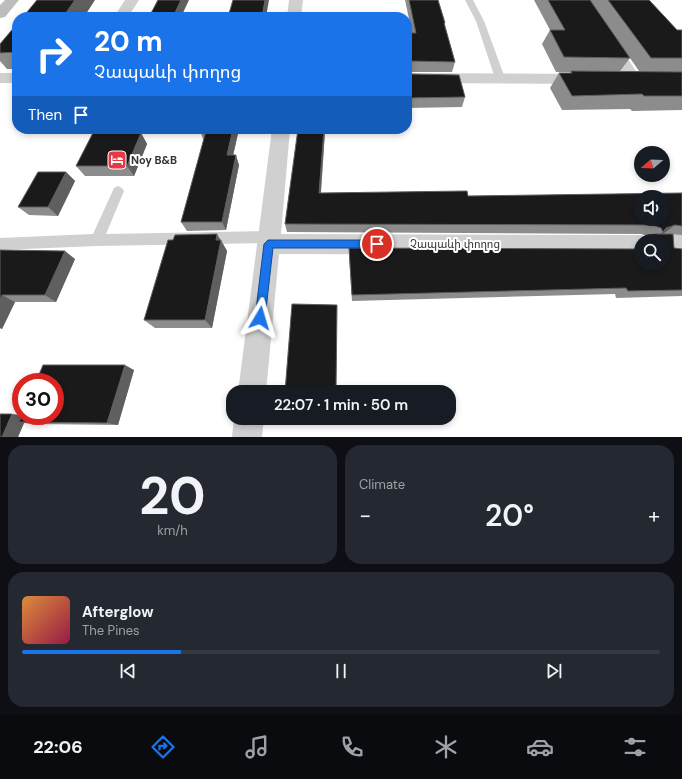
<!DOCTYPE html>
<html lang="en">
<head>
<meta charset="utf-8">
<style>
	body { margin:0; font-family:"DM Sans","Noto Sans Armenian",sans-serif; background:#242831; color:#f1f3f6; height:100vh; display:flex; flex-direction:column; font-size:15px; white-space:nowrap }
	* { box-sizing:border-box; margin:0 }
	p { font-size:13px; color:#9ea1a6 }
	.icon { flex:none; width:22px; height:22px; fill:none; stroke:currentColor; stroke-width:2; stroke-linecap:round; stroke-linejoin:round }
	.map { position:relative; height:437px; overflow:hidden }
	.details { display:flex; flex-direction:column; gap:8px; padding:8px; background:#0d0f14; flex:1 }
	.details>* { flex:none }
	.banner { position:absolute; left:12px; top:12px; width:400px; height:122px; border-radius:16px; box-shadow:0 2px 6px #0003; background:#1a73e8; color:#fff; overflow:hidden }
	.needle { width:26px; rotate:251deg }
	.fabs { position:absolute; left:634px; top:146px; display:grid; gap:8px }
	.fabs a { display:grid; place-items:center; width:36px; height:36px; border-radius:50%; background:#171b24; box-shadow:0 2px 6px #0003; font-size:20px }
	.speed { position:absolute; left:12px; top:373px; display:flex; gap:8px; font-size:20px; font-weight:700; text-align:center }
	.speed>* { display:grid; place-content:center; width:52px; height:52px; border-radius:50%; background:#171b24; box-shadow:0 2px 6px #0003; line-height:1 }
	.speed .limit { border:6px solid #d22; background:#fff; color:#111 }
	.pin { position:absolute; display:grid; place-items:center; width:34px; height:34px; color:#fff; margin:-17px; border:2px solid #fff; border-radius:50%; box-shadow:0 1px 4px #0007 }
	.me { position:absolute; width:44px; margin:-22px; rotate:7deg; stroke-linejoin:round; filter:drop-shadow(0 0 3px #0008) }
	.turn { display:flex; align-items:center; gap:14px; height:84px; padding:0 16px; font-size:18px }
	.turn .icon { width:52px; height:52px; stroke-width:2.5 }
	.turn b { display:block; font-size:28px; line-height:34px }
	.then { display:flex; align-items:center; height:38px; padding:0 16px; background:#0003; gap:8px; font-size:15px }
	.big { font-size:30px; font-weight:600; line-height:1.1 }
	.details .tile { flex:1; display:flex; flex-direction:column; justify-content:center; gap:6px; min-width:0; padding:0 14px; border-radius:16px; background:#242831 }
	.details .dial { align-items:center; gap:0 }
	.dial b { font-size:52px; line-height:1 }
	.song { display:flex; align-items:center; gap:12px }
	.cover { width:48px; height:48px; border-radius:6px; background:linear-gradient(135deg,hsl(30 70% 55%),hsl(340 70% 35%)) }
	.played { height:4px; border-radius:2px; background:linear-gradient(90deg,#1a73e8 25%,#363941 25%) }
	.keys { display:flex; justify-content:space-around; direction:ltr }
	.heat { display:flex; justify-content:space-between; align-items:center; font-size:22px; direction:ltr }
	.details .tiles { flex:1; display:grid; gap:8px; grid-template-columns:1fr 1fr }
	.tile:last-child { grid-column:span 2 }
	.trip { position:absolute; left:226px; top:385px; width:230px; height:40px; border-radius:16px; background:#171b24; box-shadow:0 2px 6px #0003; font-weight:600; line-height:40px; text-align:center }
	.tab-bar { display:flex; height:64px; justify-content:space-around; align-items:center; background:#090b0e; color:#9ea1a6 }
	.tab-bar .icon { width:28px; height:28px }
	.tab-bar .selected { color:#1a73e8 }
	.tab-bar b { font-size:18px; color:#f1f3f6 }
	.map>svg:first-child { display:block }
	.lines { fill:none; stroke-linecap:round; stroke-linejoin:round }
	.service { fill:#d0d0d0; fill-rule:evenodd }
	.minor { fill:#d0d0d0; fill-rule:evenodd }
	.secondary { fill:#bdbdbd; fill-rule:evenodd }
	.wall { fill:#8c8c8c; fill-rule:evenodd }
	.shaded-wall { fill:#5f5f5f }
	.building { fill:#1a1a1a; stroke:#5f5f5f; fill-rule:evenodd }
	.route { fill:#1a73e8; stroke:#114b97 }
	.labels { text-anchor:middle; stroke-width:4; stroke-linejoin:round; paint-order:stroke }
	.poi-label { font-size:11px; font-weight:bold; fill:#333; stroke:#fff; text-anchor:start }
	.street-label { font-size:11px; fill:#333; stroke:#fff }
</style>
</head>
<body>
<div class="map">
<svg width="682" height="437" viewBox="0 0 682 437">
	<rect width="100%" height="100%" fill="#fff"/>
	<g class="lines">
		<g class="service">
			<path d="M465 0H473L484 21 505 78 503 80 500 81 495 78 476 21Z"/>
			<path d="M118 186 122 188 124 191 106 234 269 231 274 233 276 237 274 241 269 243 97 246 0 250V238L93 234 114 188Z"/>
		</g>
		<g class="minor">
			<path d="M125 0H139L128 17H114Z"/>
			<path d="M289 0H303L301 17H287Z"/>
			<path d="M574 0H588L642 80 640 84 634 85 628 84Z"/>
			<rect x="0" y="73" width="17" height="10"/>
			<path d="M407 73 585 74 591 75 593 79 591 83 585 84 407 83Z"/>
			<path d="M272 129H290L281 234 641 235 649 238 651 241H641V255L279 254 266 392H238Z"/>
			<path d="M663 235H682V255H663V241H653L655 238Z"/>
			<path d="M234 418H264L262 437H232Z"/>
		</g>
		<path class="secondary" d="M5 0H19L5 17 0 18V5Z"/>
	</g>
	<g class="wall">
		<path d="M405 0H438L445 23V27L455 62 452 72H407V73L409 74 465 97 462 107 407 108V33H412Z"/>
		<path d="M534 0H649L677 30H682V110L632 111 630 109 562 110 550 88 559 73H570V72H556L542 44 550 30ZM630 58 639 71H620Z"/>
		<path d="M17 24V69H7L0 61V44Z"/>
		<path d="M95 129H134L132 133H141L147 144 134 176H85L76 166Z"/>
		<path d="M239 129 233 155 239 165 226 230 187 231 181 222 204 141 200 131Z"/>
		<path d="M325 131 321 193 468 196 682 193V235L663 234H661L674 248 682 249V296L616 298 615 294 352 301 349 256V248L641 263 663 241H645L650 237 641 234 287 232 285 224Z"/>
		<path d="M66 172 75 181 58 216 29 215 18 207Z"/>
		<path d="M220 240H221L227 251 212 328H155L144 320Z"/>
		<path d="M0 250 75 259 56 302H15L2 329 0 328Z"/>
		<path d="M134 370 118 425 34 424 24 423 18 437H0L21 416Z"/>
	</g>
	<g class="shaded-wall">
		<path d="M75 0H95L84 17H63Z"/>
		<path d="M181 0H189L181 17H173Z"/>
		<path d="M265 0H269L266 17H262Z"/>
		<path d="M123 129H134L128 143 121 133Z"/>
		<path d="M233 129H239L231 165 227 155Z"/>
		<path d="M324 129H325V131L320 202 319 193Z"/>
		<path d="M141 133 147 144 134 176 127 166Z"/>
		<path d="M236 155 239 165 226 230 222 222Z"/>
		<path d="M66 172 75 181 58 216 48 207Z"/>
		<path d="M675 225 663 234 659 235 663 232 666 228Z"/>
		<path d="M217 234 227 251 212 328 205 320Z"/>
		<path d="M65 251 75 259 56 302 45 295Z"/>
		<path d="M2 295 15 302 2 329 0 328V299Z"/>
		<path d="M125 365 134 370 118 425 107 423Z"/>
		<path d="M12 414 21 415V416H27L19 422 24 423 18 437H2Z"/>
	</g>
	<g class="building">
		<path d="M37 0H75L63 17H23Z"/>
		<path d="M158 0H181L173 17H149Z"/>
		<path d="M233 0H265L262 17H228Z"/>
		<path d="M409 0H438L445 23H444L455 62 409 61 407 73 409 74 459 75 465 97 407 98V33H416Z"/>
		<path d="M548 0H590L630 58 564 57 550 30H565Z"/>
		<path d="M608 0H649L677 30H682V58H651Z"/>
		<path d="M17 24V52L0 53V44Z"/>
		<path d="M571 71 682 72V96H644L642 94 572 96 559 73H572Z"/>
		<path d="M95 129H123L121 133H141L127 166H76Z"/>
		<path d="M200 129H233L227 155H236L222 222H181L206 131H200Z"/>
		<path d="M298 129H324L319 193 467 191 468 196 682 193V226L675 225 666 228 663 232 661 228 652 225 285 224ZM641 197H663V219H641Z"/>
		<path d="M38 172H66L48 207H18Z"/>
		<path d="M217 234 216 240H221L205 320H144L168 240H173L175 235Z"/>
		<path d="M654 234H673L674 248 682 249V290L628 291 626 288 352 295 349 248 641 249V263H663V241H653Z"/>
		<path d="M0 250 65 251 45 295H2L0 299Z"/>
		<path d="M292 304 337 305 336 392H285Z"/>
		<path d="M43 365H125L107 423 19 422 22 416H55V382H36Z"/>
		<path d="M0 414H12L2 437H0Z"/>
	</g>
	<path class="route" d="M268 240H377L382 244 377 248H273L265 318 264 322 260 323 256 322 255 318 264 244Z"/>
	<defs>
		<symbol id="hotel-square" viewBox="-11 -11 22 22"><rect x="-9" y="-9" width="18" height="18" rx="4" fill="#e63946" stroke="#fff"/><path d="M-6-4.5h1.5V1H6V5H4.5V3h-9V5H-6ZM-4 0a1.8 1.8 0 1 1 3.6 0ZM.5 0V-2.5h3Q6-2.5 6 0Z" fill="#fff"/></symbol>
	</defs>
	<g fill-rule="evenodd">
		<use href="#hotel-square" x="106" y="149" width="22" height="22"/>
	</g>
	<g class="labels">
		<g class="poi-label">
			<text x="131" y="164">Noy B&amp;B</text>
		</g>
		<g class="street-label">
			<text x="455" y="248">Չապաևի փողոց</text>
		</g>
	</g>
</svg>
<div class="fabs">
<a><svg class="needle" viewBox="-14 -14 28 28"><path d="M0-13l5 13h-10z" fill="#e53935"/><path d="M0 13l5-13h-10z" fill="#9ea1a6"/></svg></a>
<a><svg class="icon" aria-label="sound" viewBox="0 0 24 24"><path d="M4 9h4l5-4v14l-5-4H4zM17 9q2 3 0 6"/></svg></a>
<a><svg class="icon" aria-label="search" viewBox="0 0 24 24"><circle cx="10" cy="10" r="6"/><path d="M15 15l6 6"/></svg></a>
</div>
<div class="speed"><div class="limit">30</div></div>
<div class="pin" style="left:377px;top:244px;background:#d93025"><svg class="icon" aria-label="arrive" viewBox="0 0 24 24"><path d="M6 21V4h12l-3 4 3 4H6"/></svg></div>
<svg class="me" style="left:260px;top:318px" viewBox="-20 -20 40 40"><path d="M0-17L14 15 0 8-14 15z" fill="#1a73e8" stroke="#fff" stroke-width="4"/></svg>
<div class="trip">22:07 · 1 min · 50 m</div>
<div class="banner">
<div class="turn"><svg class="icon" aria-label="right" viewBox="0 0 24 24"><path d="M7 20v-9h11M14 6l5 5-5 5"/></svg><div><b>20 m</b>Չապաևի փողոց</div></div>
<div class="then">Then<svg class="icon" aria-label="arrive" viewBox="0 0 24 24"><path d="M6 21V4h12l-3 4 3 4H6"/></svg></div>
</div>
</div>
<section class="details">
<div class="tiles">
<div class="tile dial"><b>20</b><p>km/h</p></div>
<div class="tile"><p>Climate</p>
<div class="heat"><a>−</a><b class="big">20°</b><a>+</a></div>
</div>
<div class="tile">
<div class="song"><i class="cover"></i><div><b>Afterglow</b><p>The Pines</p></div></div>
<div class="played"></div>
<div class="keys"><svg class="icon" aria-label="previous" viewBox="0 0 24 24"><path d="M18 5L8 12l10 7zM5 5v14"/></svg><svg class="icon" aria-label="pause" viewBox="0 0 24 24"><path d="M8 5v14M16 5v14"/></svg><svg class="icon" aria-label="next" viewBox="0 0 24 24"><path d="M6 5l10 7-10 7zM19 5v14"/></svg></div>
</div>
</div>
</section>
<nav class="tab-bar">
<b>22:06</b>
<svg class="icon selected" aria-label="directions" viewBox="0 0 24 24"><path d="M12 3l9 9-9 9-9-9zM9 14v-3h6M13 9l2 2-2 2"/></svg>
<svg class="icon" aria-label="music" viewBox="0 0 24 24"><path d="M9 18V5l10-2v13"/><circle cx="6" cy="18" r="3"/><circle cx="16" cy="16" r="3"/></svg>
<svg class="icon" aria-label="phone" viewBox="0 0 24 24"><path d="M5 4h4l2 5-3 2q2 4 5 5l2-3 5 2v4C11 20 4 13 5 4z"/></svg>
<svg class="icon" aria-label="climate" viewBox="0 0 24 24"><path d="M12 3v18M4 7l16 10M4 17L20 7"/></svg>
<svg class="icon" aria-label="car" viewBox="0 0 24 24"><path d="M5 17H2v-5l4-1 3-4h7l3 4 3 1v5h-3M9 17h6M6 11h13"/><circle cx="7" cy="17" r="2"/><circle cx="17" cy="17" r="2"/></svg>
<svg class="icon" aria-label="filters" viewBox="0 0 24 24"><path d="M4 7h16M4 17h16"/><circle cx="9" cy="7" r="2"/><circle cx="15" cy="17" r="2"/></svg>
</nav>
</body>
</html>
